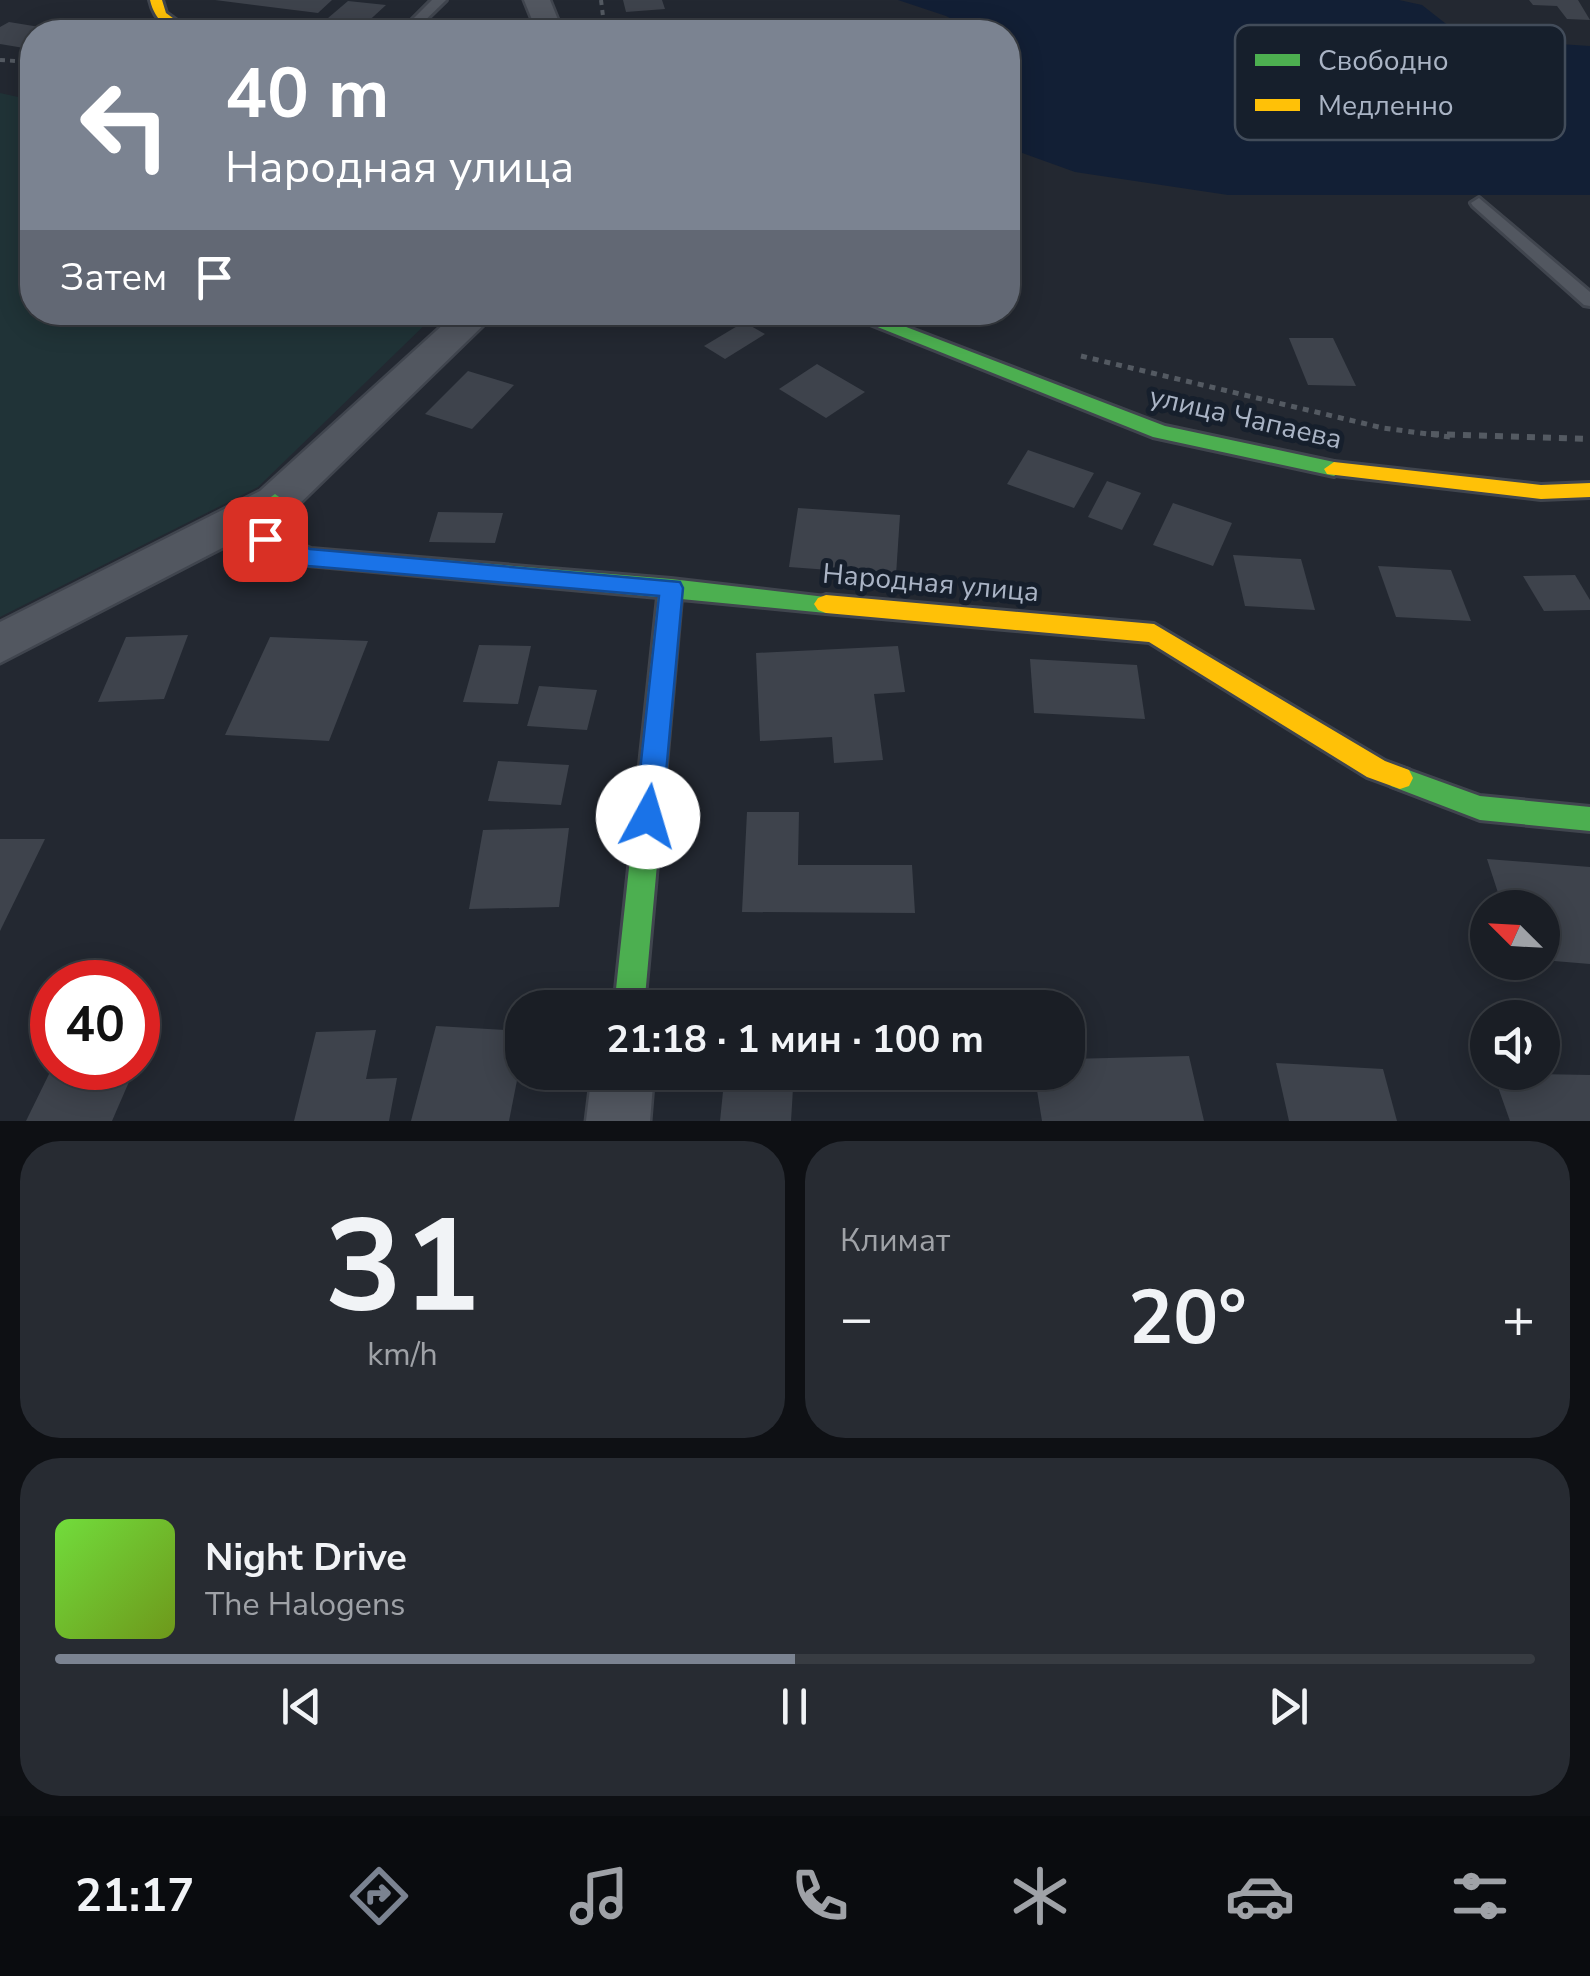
<!DOCTYPE html>
<html lang="ru">
<head>
<meta charset="utf-8">
<style>
	body { margin:0; font-family:"Nunito Sans",sans-serif; background:#272b32; color:#f1f3f6; height:100vh; display:flex; flex-direction:column; font-size:38px; white-space:nowrap }
	* { box-sizing:border-box; margin:0 }
	p { font-size:32px; color:#9fa2a7 }
	.icon { flex:none; width:55px; height:55px; fill:none; stroke:currentColor; stroke-width:2; stroke-linecap:round; stroke-linejoin:round }
	.map { position:relative; height:1121px; overflow:hidden }
	.side { display:flex; flex-direction:column; gap:20px; padding:20px; background:#0e1014; flex:1 }
	.side>* { flex:none }
	.guide { position:absolute; left:20px; top:20px; width:1000px; height:305px; border-radius:40px; box-shadow:0 5px 25px #0003,0 0 0 2px #383c42; background:#7b8391; color:#fff; overflow:hidden }
	.needle { width:65px; rotate:294deg }
	.buttons { position:absolute; left:1470px; top:890px; display:grid; gap:20px }
	.buttons a { display:grid; place-items:center; width:90px; height:90px; border-radius:50%; background:#1a1e25; box-shadow:0 5px 25px #0003,0 0 0 2px #383c42; font-size:50px }
	.speed { position:absolute; left:30px; top:960px; display:flex; gap:20px; font-size:50px; font-weight:700; text-align:center }
	.speed>* { display:grid; place-content:center; width:130px; height:130px; border-radius:50%; background:#1a1e25; box-shadow:0 5px 25px #0003,0 0 0 2px #383c42; line-height:1 }
	.speed .limit { border:15px solid #d22; background:#fff; color:#111 }
	.pin { position:absolute; display:grid; place-items:center; width:85px; height:85px; color:#fff; margin:-42px; border-radius:20px; box-shadow:0 5px 15px #0006 }
	.me { position:absolute; width:110px; margin:-55px; rotate:6deg; stroke-linejoin:round; filter:drop-shadow(0 0 8px #0008) }
	.turn { display:flex; align-items:center; gap:35px; height:210px; padding:0 40px; font-size:45px }
	.turn .icon { width:130px; height:130px; stroke-width:2.5 }
	.turn b { display:block; font-size:70px; line-height:85px }
	.then { display:flex; align-items:center; height:95px; padding:0 40px; background:#0003; gap:20px; font-size:38px }
	.big { font-size:75px; font-weight:700; line-height:1.1 }
	.side .card { flex:1; display:flex; flex-direction:column; justify-content:center; gap:15px; min-width:0; padding:0 35px; border-radius:40px; background:#272b32 }
	.side .dial { align-items:center; gap:0 }
	.dial b { font-size:130px; line-height:1 }
	.song { display:flex; align-items:center; gap:30px }
	.cover { width:120px; height:120px; border-radius:15px; background:linear-gradient(135deg,hsl(100 70% 55%),hsl(80 70% 35%)) }
	.played { height:10px; border-radius:5px; background:linear-gradient(90deg,#7b8391 50%,#383c42 50%) }
	.keys { display:flex; justify-content:space-around; direction:ltr }
	.heat { display:flex; justify-content:space-between; align-items:center; font-size:55px; direction:ltr }
	.side .tiles { flex:1; display:grid; gap:20px; grid-template-columns:1fr 1fr }
	.card:last-child { grid-column:span 2 }
	.trip { position:absolute; left:505px; top:990px; width:580px; height:100px; border-radius:40px; background:#1a1e25; box-shadow:0 5px 25px #0003,0 0 0 2px #383c42; font-weight:700; line-height:100px; text-align:center }
	.dock { display:flex; height:160px; justify-content:space-around; align-items:center; background:#0a0c0f; color:#9fa2a7 }
	.dock .icon { width:70px; height:70px }
	.dock .selected { color:#7b8391 }
	.dock b { font-size:45px; color:#f1f3f6 }
	.map>svg:first-child { display:block }
	.green { fill:#203337 }
	.water { fill:#121f35 }
	.building { fill:#3e434c }
	.lines { fill:none; stroke-linecap:round; stroke-linejoin:round }
	.lane-casing { stroke:#40454e; stroke-width:6 }
	.street-casing { stroke:#40454e; stroke-width:5 }
	.fast-casing { stroke:#40454e; stroke-width:6 }
	.slow-casing { stroke:#40454e; stroke-width:6 }
	.path-far2 { stroke:#545a62; stroke-width:4; stroke-dasharray:5 5; stroke-linecap:butt }
	.path-far1 { stroke:#545a62; stroke-width:5; stroke-dasharray:6 6; stroke-linecap:butt }
	.path { stroke:#545a62; stroke-width:6; stroke-dasharray:8 8; stroke-linecap:butt }
	.lane { fill:#525760; fill-rule:evenodd }
	.street { fill:#525760; fill-rule:evenodd }
	.fast { fill:#4caf50; fill-rule:evenodd }
	.slow { fill:#ffc107; fill-rule:evenodd }
	.route { fill:#1a73e8; stroke:#114b97; stroke-width:2.5 }
	.labels { text-anchor:middle; stroke-width:10; stroke-linejoin:round; paint-order:stroke }
	.street-label { font-size:28px; fill:#aab4c5; stroke:#161f2c }
	.key { fill:#161f2c; stroke:#424c5a; stroke-width:2.5 }
	.key-label { font-size:28px; fill:#aab4c5 }
</style>
</head>
<body>
<div class="map">
<svg width="1590" height="1121" viewBox="0 0 1590 1121">
	<rect width="100%" height="100%" fill="#232831"/>
	<path class="green" d="M0 93 32 100V312L437 313 258 487 0 617Z"/>
	<path class="water" d="M898 0H1399L1422 5 1464 38 1590 46V195H1228L1075 172 1008 148V32H969L968 28 946 16Z"/>
	<g class="building">
		<path d="M215 0H332L318 13Z"/>
		<path d="M623 0H662L665 9 626 12Z"/>
		<path d="M1529 0H1578L1590 20 1567 19 1557 6 1533 5Z"/>
		<path d="M348 1 386 5 361 28 321 24Z"/>
		<path d="M9 22 58 30V32H32V43L24 48 0 44V27Z"/>
		<path d="M744 322 765 334 725 359 704 346Z"/>
		<path d="M1289 338H1333L1356 386 1308 385Z"/>
		<path d="M817 364 865 392 826 418 779 389Z"/>
		<path d="M468 371 514 385 472 429 425 414Z"/>
		<path d="M1028 450 1094 473 1074 508 1007 484Z"/>
		<path d="M1107 481 1141 493 1122 530 1088 517Z"/>
		<path d="M1173 503 1232 523 1213 566 1153 545Z"/>
		<path d="M798 508 900 515 896 575 789 567Z"/>
		<path d="M438 512 503 513 495 543 429 542Z"/>
		<path d="M1233 555 1301 559 1315 610 1245 606Z"/>
		<path d="M1378 566 1451 570 1471 621 1396 617Z"/>
		<path d="M1575 575 1590 600V610L1544 611 1523 576Z"/>
		<path d="M188 635 164 699 98 702 126 637Z"/>
		<path d="M270 637 368 641 329 741 225 735Z"/>
		<path d="M479 645 531 646 518 704 463 702Z"/>
		<path d="M898 646 905 692 874 694 883 760 834 763 832 737 760 741 756 653Z"/>
		<path d="M1030 659 1137 665 1145 719 1034 713Z"/>
		<path d="M539 686 597 690 587 730 527 726Z"/>
		<path d="M498 761 569 765 561 805 488 801Z"/>
		<path d="M747 812H799L798 865H912L915 913 742 912Z"/>
		<path d="M569 828 559 907 469 909 483 830Z"/>
		<path d="M0 839H45L0 931Z"/>
		<path d="M1487 859 1590 867V964L1542 960V908H1503Z"/>
		<path d="M436 1026 522 1031V1055L509 1121H411Z"/>
		<path d="M376 1030 366 1079 397 1078 389 1121H294L316 1032Z"/>
		<path d="M1189 1056 1204 1121H1042L1034 1072H1068V1059Z"/>
		<path d="M1276 1063 1383 1069 1397 1121H1289Z"/>
		<path d="M52 1068H135L112 1121H26Z"/>
		<path d="M725 1072H794L791 1121H720Z"/>
		<path d="M1493 1073 1590 1075V1121H1510Z"/>
	</g>
	<g class="lines">
		<defs>
			<g id="lane">
				<path d="M432 0H446L413 32H400Z"/>
				<path d="M1479 198 1590 292V306L1584 305 1473 206 1471 203Z"/>
			</g>
			<g id="street">
				<path d="M524 0H550L563 32H537Z"/>
				<path d="M457 312H497L290 513 0 663V622L260 491Z"/>
				<path d="M592 1072H654L650 1121H586Z"/>
			</g>
			<g id="fast">
				<path d="M840 312H867L1165 426 1334 462 1344 469 1334 476 1153 437Z"/>
				<path d="M275 494 286 502 277 535 311 549 671 579 834 598 838 604 834 610 826 613 681 599 644 1008H614L658 597 308 565 257 545 254 539 264 502Z"/>
				<path d="M1400 767 1480 796 1590 807V831L1480 820 1391 786 1387 778 1391 770Z"/>
			</g>
			<g id="slow">
				<path d="M150 0H162L166 13 192 32C170 32 155 22 150 0Z"/>
				<path d="M1334 462 1541 485 1590 483V497L1541 499 1327 474 1324 469Z"/>
				<path d="M826 595 1154 624 1385 761 1409 770 1413 778 1409 786 1400 789 1367 777 1149 642 826 613 818 610 814 604 818 598Z"/>
			</g>
		</defs>
		<use href="#lane" class="lane-casing"/>
		<use href="#street" class="street-casing"/>
		<use href="#fast" class="fast-casing"/>
		<use href="#slow" class="slow-casing"/>
		<g class="path-far2">
			<path d="M601 0 605 32"/>
			<path d="M0 60 32 62"/>
		</g>
		<path class="path-far1" d="M1081 356 1383 428 1450 437"/>
		<path class="path" d="M1431 434 1590 439"/>
		<use href="#lane" class="lane"/>
		<use href="#street" class="street"/>
		<use href="#fast" class="fast"/>
		<use href="#slow" class="slow"/>
	</g>
	<path class="route" d="M265 531 310 549 680 582 683 588 662 817 658 825 648 829 639 825 635 817 659 596 308 566 257 545 254 539 257 534Z"/>
	<g class="labels">
		<g class="street-label">
			<text transform="translate(1246 417) rotate(13)" y="10">улица Чапаева</text>
			<text transform="translate(931 582) rotate(5)" y="10">Народная улица</text>
		</g>
	</g>
	<rect x="1235" y="25" width="330" height="115" rx="15" class="key"/>
	<rect x="1255" y="54" width="45" height="12" fill="#4caf50"/>
	<rect x="1255" y="99" width="45" height="12" fill="#ffc107"/>
	<g class="key-label">
		<text x="1318" y="70">Свободно</text>
		<text x="1318" y="115">Медленно</text>
	</g>
</svg>
<div class="buttons">
<a><svg class="needle" viewBox="-14 -14 28 28"><path d="M0-13l5 13h-10z" fill="#e53935"/><path d="M0 13l5-13h-10z" fill="#9fa2a7"/></svg></a>
<a><svg class="icon" aria-label="sound" viewBox="0 0 24 24"><path d="M4 9h4l5-4v14l-5-4H4zM17 9q2 3 0 6"/></svg></a>
</div>
<div class="speed"><div class="limit">40</div></div>
<div class="pin" style="left:265px;top:539px;background:#d93025"><svg class="icon" aria-label="arrive" viewBox="0 0 24 24"><path d="M6 21V4h12l-3 4 3 4H6"/></svg></div>
<svg class="me" style="left:648px;top:817px" viewBox="-20 -20 40 40"><circle r="19" fill="#fff"/><path d="M0-13L10 11 0 6-10 11z" fill="#1a73e8"/></svg>
<div class="trip">21:18 · 1 мин · 100 m</div>
<div class="guide">
<div class="turn"><svg class="icon" aria-label="left" viewBox="0 0 24 24"><path d="M17 20v-9H6M10 6l-5 5 5 5"/></svg><div><b>40 m</b>Народная улица</div></div>
<div class="then">Затем<svg class="icon" aria-label="arrive" viewBox="0 0 24 24"><path d="M6 21V4h12l-3 4 3 4H6"/></svg></div>
</div>
</div>
<section class="side">
<div class="tiles">
<div class="card dial"><b>31</b><p>km/h</p></div>
<div class="card"><p>Климат</p>
<div class="heat"><a>−</a><b class="big">20°</b><a>+</a></div>
</div>
<div class="card">
<div class="song"><i class="cover"></i><div><b>Night Drive</b><p>The Halogens</p></div></div>
<div class="played"></div>
<div class="keys"><svg class="icon" aria-label="previous" viewBox="0 0 24 24"><path d="M18 5L8 12l10 7zM5 5v14"/></svg><svg class="icon" aria-label="pause" viewBox="0 0 24 24"><path d="M8 5v14M16 5v14"/></svg><svg class="icon" aria-label="next" viewBox="0 0 24 24"><path d="M6 5l10 7-10 7zM19 5v14"/></svg></div>
</div>
</div>
</section>
<nav class="dock">
<b>21:17</b>
<svg class="icon selected" aria-label="directions" viewBox="0 0 24 24"><path d="M12 3l9 9-9 9-9-9zM9 14v-3h6M13 9l2 2-2 2"/></svg>
<svg class="icon" aria-label="music" viewBox="0 0 24 24"><path d="M9 18V5l10-2v13"/><circle cx="6" cy="18" r="3"/><circle cx="16" cy="16" r="3"/></svg>
<svg class="icon" aria-label="phone" viewBox="0 0 24 24"><path d="M5 4h4l2 5-3 2q2 4 5 5l2-3 5 2v4C11 20 4 13 5 4z"/></svg>
<svg class="icon" aria-label="climate" viewBox="0 0 24 24"><path d="M12 3v18M4 7l16 10M4 17L20 7"/></svg>
<svg class="icon" aria-label="car" viewBox="0 0 24 24"><path d="M5 17H2v-5l4-1 3-4h7l3 4 3 1v5h-3M9 17h6M6 11h13"/><circle cx="7" cy="17" r="2"/><circle cx="17" cy="17" r="2"/></svg>
<svg class="icon" aria-label="filters" viewBox="0 0 24 24"><path d="M4 7h16M4 17h16"/><circle cx="9" cy="7" r="2"/><circle cx="15" cy="17" r="2"/></svg>
</nav>
</body>
</html>
